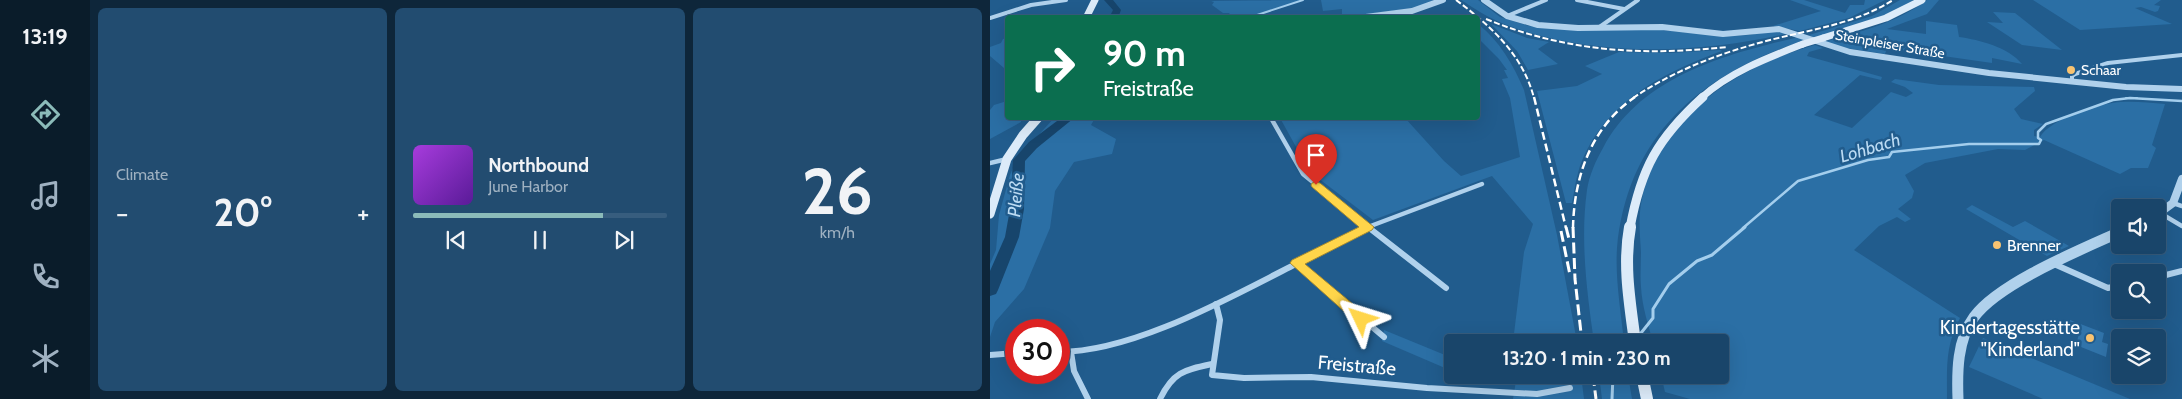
<!DOCTYPE html>
<html lang="en">
<head>
<meta charset="utf-8">
<style>
	body { margin:0; font-family:Cabin,sans-serif; background:#224c70; color:#f1f3f6; height:100vh; display:flex; flex-direction:column; font-size:19px; white-space:nowrap }
	* { box-sizing:border-box; margin:0 }
	p { font-size:16px; color:#9fb1c1 }
	.icon { flex:none; width:28px; height:28px; fill:none; stroke:currentColor; stroke-width:2; stroke-linecap:round; stroke-linejoin:round }
	.map { position:relative; flex:1; overflow:hidden }
	.drawer { display:flex; flex-direction:column; gap:8px; padding:8px; background:#0e263a; width:900px }
	.drawer>* { flex:none }
	.guide { position:absolute; left:15px; top:15px; width:475px; height:105px; border-radius:5px; box-shadow:0 5px 20px #0002,0 0 0 1px #375d7e; background:#0b6e4f; color:#fff; overflow:hidden }
	.tools { position:absolute; left:1121px; top:199px; display:grid; gap:10px }
	.tools a { display:grid; place-items:center; width:55px; height:55px; border-radius:5px; background:#19456a; box-shadow:0 5px 20px #0002,0 0 0 1px #375d7e; font-size:25px }
	.speed { position:absolute; left:15px; top:319px; display:flex; gap:10px; font-size:25px; font-weight:700; text-align:center }
	.speed>* { display:grid; place-content:center; width:65px; height:65px; border-radius:50%; background:#19456a; box-shadow:0 5px 20px #0002,0 0 0 1px #375d7e; line-height:1 }
	.speed .limit { border:8px solid #d22; background:#fff; color:#111 }
	.pin { position:absolute; display:grid; place-items:center; width:42px; height:42px; color:#fff; margin:-51px -21px; border-radius:50% 50% 50% 0; rotate:-45deg; box-shadow:0 0 5px #0007 }
	.pin .icon { rotate:45deg }
	.me { position:absolute; width:55px; margin:-28px; rotate:311deg; stroke-linejoin:round; filter:drop-shadow(0 0 4px #0008) }
	.turn { display:flex; align-items:center; gap:18px; height:105px; padding:0 15px; font-size:22px }
	.turn .icon { width:65px; height:65px; stroke-width:2.5 }
	.turn b { display:block; font-size:35px; line-height:42px }
	.big { font-size:38px; font-weight:800; line-height:1.1 }
	.drawer .widget { flex:1; display:flex; flex-direction:column; justify-content:center; gap:8px; min-width:0; padding:0 18px; border-radius:8px; background:#224c70 }
	.drawer .dial { align-items:center; gap:0 }
	.dial b { font-size:65px; line-height:1 }
	.song { display:flex; align-items:center; gap:15px }
	.cover { width:60px; height:60px; border-radius:8px; background:linear-gradient(135deg,hsl(280 70% 55%),hsl(270 70% 35%)) }
	.played { height:5px; border-radius:2px; background:linear-gradient(90deg,#8bbbb9 75%,#375d7e 75%) }
	.keys { display:flex; justify-content:space-around; direction:ltr }
	.heat { display:flex; justify-content:space-between; align-items:center; font-size:28px; direction:ltr }
	.drawer .tiles { flex:1; display:grid; gap:8px; grid-template-columns:repeat(3,1fr) }
	.trip { position:absolute; left:454px; top:334px; width:285px; height:50px; border-radius:5px; background:#19456a; box-shadow:0 5px 20px #0002,0 0 0 1px #375d7e; font-weight:800; line-height:50px; text-align:center }
	main { display:flex; flex:1; min-height:0 }
	.tab-bar { display:flex; flex-direction:column; width:90px; justify-content:space-around; align-items:center; background:#0a1c2a; color:#9fb1c1 }
	.tab-bar .icon { width:35px; height:35px }
	.tab-bar .current { color:#8bbbb9 }
	.tab-bar b { font-size:22px; color:#f1f3f6 }
	.map>svg:first-child { display:block }
	.green { fill:#2b6fa5 }
	.lines { fill:none; stroke-linecap:round; stroke-linejoin:round }
	.stream-far2 { stroke:#a4ceed; stroke-width:2 }
	.stream-far1 { stroke:#a4ceed; stroke-width:2.5 }
	.stream { stroke:#a4ceed; stroke-width:3 }
	.river { fill:#17456c; fill-rule:evenodd }
	.building { fill:#3174aa }
	.minor-far2 { stroke:#b0d1ec; stroke-width:4 }
	.minor-far1 { stroke:#b0d1ec; stroke-width:4.5 }
	.minor { stroke:#b0d1ec; stroke-width:6 }
	.tertiary-far2 { stroke:#b0d1ec; stroke-width:6 }
	.tertiary-far1 { stroke:#b0d1ec; stroke-width:8 }
	.tertiary { stroke:#b0d1ec; stroke-width:11 }
	.secondary-far2 { stroke:#dcebf9; stroke-width:7 }
	.secondary-far1 { stroke:#dcebf9; stroke-width:9 }
	.secondary { stroke:#dcebf9; stroke-width:12 }
	.rail-far2 { stroke:#fff; stroke-width:2; stroke-dasharray:6 2.5; stroke-linecap:butt }
	.rail-far1 { stroke:#fff; stroke-width:2.5; stroke-dasharray:8 4; stroke-linecap:butt }
	.rail { stroke:#fff; stroke-width:3; stroke-dasharray:11 4.5; stroke-linecap:butt }
	.secondary-bridge { stroke:#dcebf9; stroke-width:7 }
	.route { fill:#ffd54a; stroke:#a68a30 }
	.poi-dot { fill:#f8c371; stroke:#215c8d; stroke-width:2 }
	.labels { text-anchor:middle; stroke-width:5; stroke-linejoin:round; paint-order:stroke }
	.far-street-label { font-size:14px; fill:#fff; stroke:#215c8d }
	.far-poi-label { font-size:14px; fill:#fff; stroke:#215c8d; text-anchor:start }
	.poi-label { font-size:16px; fill:#fff; stroke:#215c8d; text-anchor:start }
	.water-label { font-size:18px; font-style:italic; fill:#bcdbf3; stroke:#215c8d }
	.near-poi-label { font-size:19px; fill:#fff; stroke:#215c8d; text-anchor:end }
	.near-street-label { font-size:19px; fill:#fff; stroke:#215c8d }
</style>
</head>
<body>
<main>
<nav class="tab-bar">
<b>13:19</b>
<svg class="icon current" aria-label="directions" viewBox="0 0 24 24"><path d="M12 3l9 9-9 9-9-9zM9 14v-3h6M13 9l2 2-2 2"/></svg>
<svg class="icon" aria-label="music" viewBox="0 0 24 24"><path d="M9 18V5l10-2v13"/><circle cx="6" cy="18" r="3"/><circle cx="16" cy="16" r="3"/></svg>
<svg class="icon" aria-label="phone" viewBox="0 0 24 24"><path d="M5 4h4l2 5-3 2q2 4 5 5l2-3 5 2v4C11 20 4 13 5 4z"/></svg>
<svg class="icon" aria-label="climate" viewBox="0 0 24 24"><path d="M12 3v18M4 7l16 10M4 17L20 7"/></svg>
</nav>
<section class="drawer">
<div class="tiles">
<div class="widget"><p>Climate</p>
<div class="heat"><a>−</a><b class="big">20°</b><a>+</a></div>
</div>
<div class="widget">
<div class="song"><i class="cover"></i><div><b>Northbound</b><p>June Harbor</p></div></div>
<div class="played"></div>
<div class="keys"><svg class="icon" aria-label="previous" viewBox="0 0 24 24"><path d="M18 5L8 12l10 7zM5 5v14"/></svg><svg class="icon" aria-label="pause" viewBox="0 0 24 24"><path d="M8 5v14M16 5v14"/></svg><svg class="icon" aria-label="next" viewBox="0 0 24 24"><path d="M6 5l10 7-10 7zM19 5v14"/></svg></div>
</div>
<div class="widget dial"><b>26</b><p>km/h</p></div>
</div>
</section>
<div class="map">
<svg width="1192" height="399" viewBox="0 0 1192 399">
	<rect width="100%" height="100%" fill="#215c8d"/>
	<g class="green">
		<path d="M315 0 260 17H242L239 13H233L222 5 224 2 221 1Z"/>
		<path d="M331 0H444L426 8 352 17V9L333 11Z"/>
		<path d="M471 0H488L510 17 539 26 660 29 737 36 759 35 782 31 800 33C709 54 603 58 514 24 499 18 485 9 471 0Z"/>
		<path d="M800 0H814L855 13 860 5H874L875 0H895L859 18 810 31 783 26 831 11Z"/>
		<path d="M910 0H924L899 14 825 38 819 35 882 16Z"/>
		<path d="M937 0H949L937 14 897 29 936 34V21L967 25 969 37C990 40 1018 47 1032 64L1002 58V63L897 48 895 54 849 47 833 42C869 32 907 23 937 0Z"/>
		<path d="M1043 0H1171L1164 5 1170 6 1168 11 1165 12 1151 7 1145 8 1182 24 1090 30Z"/>
		<path d="M1003 12 1025 13 1072 50 1032 45 997 22 1013 23Z"/>
		<path d="M488 24C509 40 524 66 534 90L567 235 587 342H523L534 252 543 224 502 176 383 220 320 172 290 118H415L454 161 471 176 530 157 520 98 512 79 518 78 514 70H517L509 59 488 38Z"/>
		<path d="M501 24 537 38 559 42 548 49 568 64 538 70 527 51Z"/>
		<path d="M809 37 815 40C712 74 638 133 627 248 625 279 631 312 634 342H604C597 293 590 240 597 190 599 176 606 160 613 148 651 76 736 54 809 37Z"/>
		<path d="M17 38V68H14L0 56V47L11 43 13 39Z"/>
		<path d="M825 45 833 48 819 52 817 56 892 77 891 80 870 75 824 115 862 128 901 92 916 97 923 93 915 87 901 82 905 79 949 85 1044 87 1045 91 1024 109 1031 119 1053 124 1044 130V136L1050 137C1060 119 1111 103 1131 102 1145 101 1161 103 1175 104L1162 145 1166 148 1158 168H1141L1130 174 1054 140 1035 150 1008 149 935 163 915 175 924 191 922 198 908 209 921 219 915 222 907 217 889 226 864 250 970 318C955 346 957 368 957 399H700L675 392 671 375H730V342H663C658 324 652 306 651 287 650 275 651 264 651 252 650 235 648 216 652 199 671 115 747 67 825 45Z"/>
		<path d="M730 50 732 51C671 73 608 106 588 173 585 183 584 193 582 203H576L547 91 587 86 612 74 595 66 629 52 681 53Z"/>
		<path d="M17 101 18 118H31V122L0 139V110L4 105Z"/>
		<path d="M64 118H105L101 125 126 139 122 154 84 162 65 191 60 228 34 289 5 322 0 337V264L6 250 9 215 20 175 27 159Z"/>
		<path d="M982 205 1023 227 1035 221 1079 246 1057 256 976 209Z"/>
		<path d="M394 330 455 355H462V371L392 341Z"/>
		<path d="M993 338 1140 399H1053L979 367Z"/>
		<path d="M527 375H591L594 399H523Z"/>
		<path d="M609 375H638L642 399H612Z"/>
	</g>
	<g class="lines">
		<g class="stream-far2">
			<path d="M258 18 313 0"/>
			<path d="M1136 98H1147"/>
		</g>
		<path class="stream-far1" d="M753 228 808 181 878 160 899 157 902 152 979 144H1049L1051 140 1048 138V132L1056 124 1123 100 1140 98 1192 101"/>
		<g class="stream">
			<path d="M651 333 663 318V309L679 284 707 261 722 255 755 227"/>
			<path d="M622 399 623 375"/>
		</g>
		<g class="river">
			<path d="M114 0H123L131 10 128 18H119L123 10Z"/>
			<path d="M71 118H84L47 148 35 161 34 209 29 237 8 290 6 294 0 296V271L15 237 20 209 23 160 39 142Z"/>
		</g>
	</g>
	<path class="building" d="M1080 320 1114 333 1112 342 1118 344 1116 357 1086 345 1089 334 1078 329Z"/>
	<g class="lines">
		<g class="minor-far2">
			<path d="M587 0 634 9"/>
			<path d="M517 16 556 0"/>
			<path d="M0 18 41 5 76 0"/>
			<path d="M608 28 648 0"/>
			<path d="M1082 81V76L1085 74 1118 63 1192 55"/>
		</g>
		<g class="minor-far1">
			<path d="M281 118 313 174 378 227 376 228"/>
			<path d="M0 163 17 159"/>
			<path d="M1183 203 1192 206"/>
			<path d="M1170 213 1192 226"/>
			<path d="M378 227 492 184"/>
		</g>
		<g class="minor">
			<path d="M378 227 456 288"/>
			<path d="M306 263 394 337"/>
			<path d="M1064 264 1118 288 1130 285"/>
			<path d="M1168 277 1192 271"/>
			<path d="M226 304 230 320 222 375 254 378 321 377 437 388 547 394 580 388"/>
			<path d="M69 352C142 352 235 300 300 267 325 254 355 242 378 227"/>
			<path d="M81 352 84 371 98 399"/>
			<path d="M0 355 26 353"/>
			<path d="M170 399C183 372 194 370 222 364"/>
		</g>
		<g class="tertiary-far2">
			<path d="M494 0 517 16 548 25 588 28 672 27 733 34 789 29 860 52 999 73 1136 87 1192 89"/>
			<path d="M368 18 422 11 453 0"/>
		</g>
		<path class="tertiary-far1" d="M1168 214 1183 203 1192 179"/>
		<path class="tertiary" d="M968 399C967 372 967 340 984 317 1009 283 1090 250 1130 232"/>
		<g class="secondary-far2">
			<path d="M96 18 105 0"/>
			<path d="M833 38 896 18 932 0"/>
			<path d="M711 98C740 72 777 58 813 44"/>
		</g>
		<g class="secondary-far1">
			<path d="M0 214 17 159 33 135 48 118"/>
			<path d="M640 228C651 168 668 138 713 97"/>
		</g>
		<g class="secondary">
			<path d="M640 227C633 265 640 304 645 342"/>
			<path d="M652 375 657 399"/>
		</g>
		<g class="rail-far2">
			<path d="M466 0C501 26 533 55 544 98"/>
			<path d="M496 19C577 52 652 56 738 47"/>
			<path d="M643 98C685 70 730 53 780 40 823 29 865 24 903 0"/>
		</g>
		<g class="rail-far1">
			<path d="M544 97 576 228"/>
			<path d="M583 228C584 177 601 127 645 97"/>
		</g>
		<g class="rail">
			<path d="M576 227 579 239"/>
			<path d="M583 227 585 279 592 342"/>
			<path d="M571 231 580 275"/>
			<path d="M603 375 606 399"/>
		</g>
		<path class="secondary-bridge" d="M813 44 833 38"/>
	</g>
	<path class="route" d="M326 182 330 183 384 227 382 230 315 264 376 315 378 319 376 322 371 324 366 322 300 263 302 260 369 227 322 187 321 185 322 183Z"/>
	<g class="poi-dot">
		<circle cx="1081" cy="70" r="5"/>
		<circle cx="1007" cy="245" r="5"/>
		<circle cx="1100" cy="338" r="5"/>
	</g>
	<g class="labels">
		<g class="far-street-label">
			<text transform="translate(900 44) rotate(10)" y="5">Steinpleiser Straße</text>
		</g>
		<g class="far-poi-label">
			<text x="1091" y="75">Schaar</text>
		</g>
		<g class="poi-label">
			<text x="1017" y="251">Brenner</text>
		</g>
		<g class="water-label">
			<text transform="translate(880 148) rotate(-17)" y="6">Lohbach</text>
			<text transform="translate(26 195) rotate(-85)" y="6">Pleiße</text>
		</g>
		<g class="near-poi-label">
			<text x="1090" y="334">Kindertagesstätte<tspan x="1090" dy="22">"Kinderland"</tspan></text>
		</g>
		<g class="near-street-label">
			<text transform="translate(367 365) rotate(5)" y="7">Freistraße</text>
		</g>
	</g>
</svg>
<div class="tools">
<a><svg class="icon" aria-label="sound" viewBox="0 0 24 24"><path d="M4 9h4l5-4v14l-5-4H4zM17 9q2 3 0 6"/></svg></a>
<a><svg class="icon" aria-label="search" viewBox="0 0 24 24"><circle cx="10" cy="10" r="6"/><path d="M15 15l6 6"/></svg></a>
<a><svg class="icon" aria-label="layers" viewBox="0 0 24 24"><path d="M12 4l9 5-9 5-9-5zM3 14l9 5 9-5"/></svg></a>
</div>
<div class="speed"><div class="limit">30</div></div>
<div class="pin" style="left:326px;top:185px;background:#d93025"><svg class="icon" aria-label="arrive" viewBox="0 0 24 24"><path d="M6 21V4h12l-3 4 3 4H6"/></svg></div>
<svg class="me" style="left:371px;top:319px" viewBox="-20 -20 40 40"><path d="M0-17L14 15 0 8-14 15z" fill="#ffd54a" stroke="#fff" stroke-width="4"/></svg>
<div class="trip">13:20 · 1 min · 230 m</div>
<div class="guide">
<div class="turn"><svg class="icon" aria-label="right" viewBox="0 0 24 24"><path d="M7 20v-9h11M14 6l5 5-5 5"/></svg><div><b>90 m</b>Freistraße</div></div>
</div>
</div>
</main>
</body>
</html>
